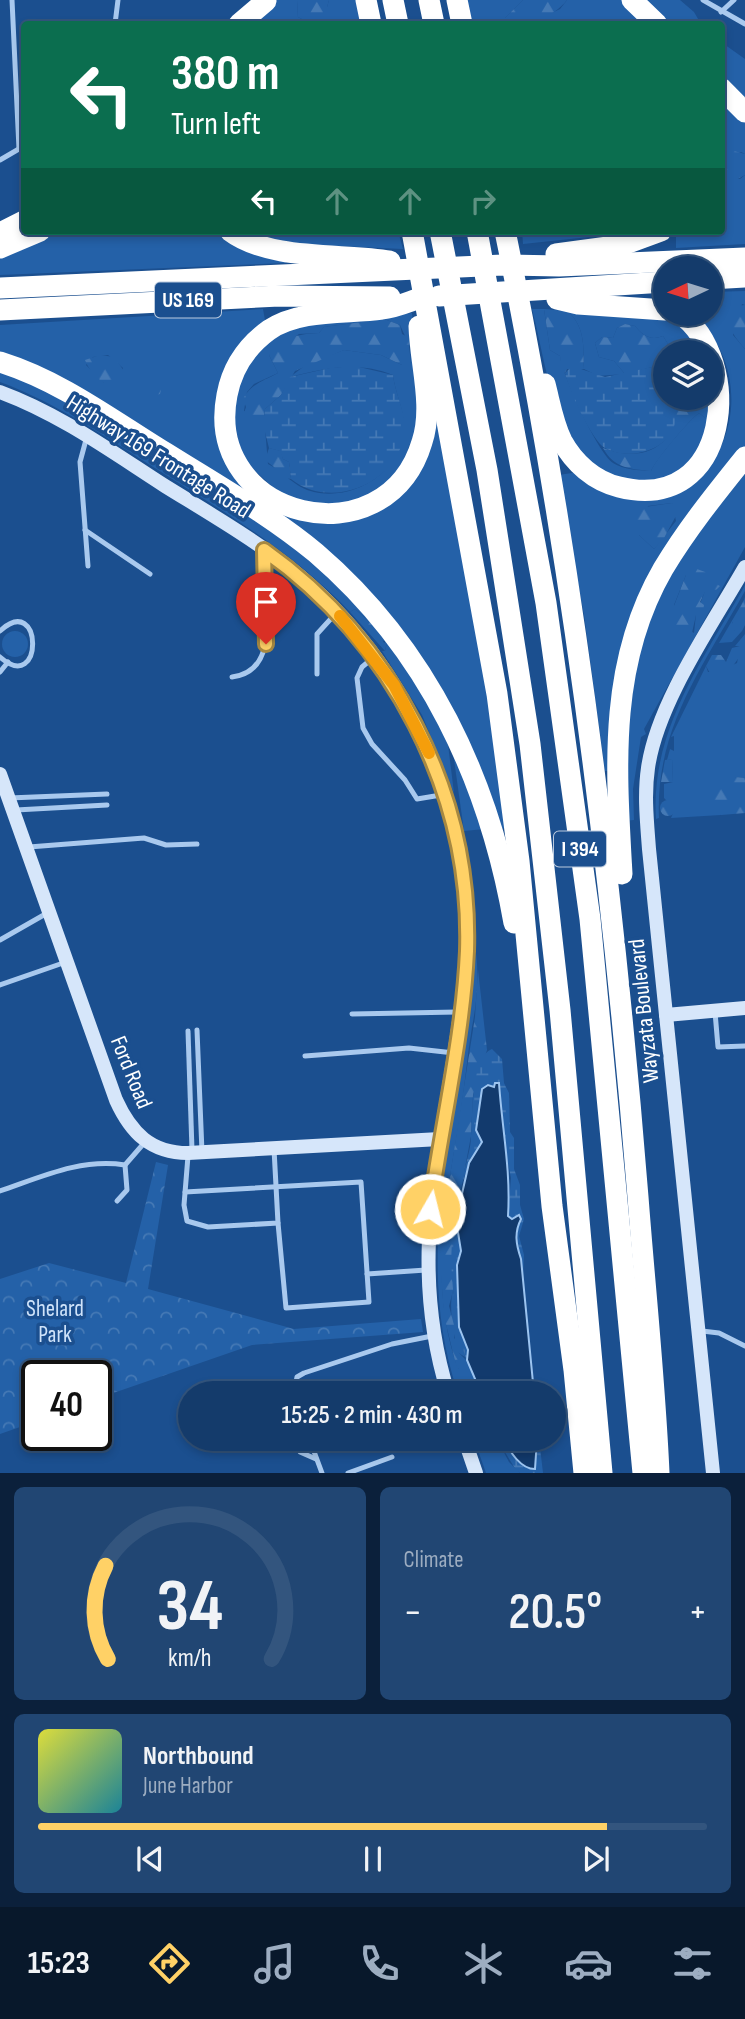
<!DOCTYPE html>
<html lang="en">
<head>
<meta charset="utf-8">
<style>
	body { margin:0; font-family:"Sofia Sans Condensed",sans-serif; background:#214673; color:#f1f3f6; height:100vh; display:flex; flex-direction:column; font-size:26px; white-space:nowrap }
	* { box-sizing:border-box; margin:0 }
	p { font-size:23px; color:#9dadc1 }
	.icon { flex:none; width:38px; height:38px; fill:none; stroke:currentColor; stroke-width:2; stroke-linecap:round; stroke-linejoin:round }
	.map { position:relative; height:1473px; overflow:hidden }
	.panel { display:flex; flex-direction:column; gap:14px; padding:14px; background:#0b203b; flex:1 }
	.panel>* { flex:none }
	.top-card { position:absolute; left:21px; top:21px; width:704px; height:214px; border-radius:7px; box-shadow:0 4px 10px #0003,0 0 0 2px #33557e; background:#0b6e4f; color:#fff; overflow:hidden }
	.needle { width:46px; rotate:266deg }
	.fabs { position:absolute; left:653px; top:256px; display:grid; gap:14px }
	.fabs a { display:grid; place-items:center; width:70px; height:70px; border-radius:50%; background:#143b6b; box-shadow:0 4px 10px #0003,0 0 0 2px #33557e; font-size:35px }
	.speed { position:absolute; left:21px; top:1360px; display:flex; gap:14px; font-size:35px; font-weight:700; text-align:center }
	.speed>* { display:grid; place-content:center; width:91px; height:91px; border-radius:50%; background:#143b6b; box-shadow:0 4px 10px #0003,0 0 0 2px #33557e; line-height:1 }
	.speed .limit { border:4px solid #111; border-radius:10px; background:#fff; color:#111 }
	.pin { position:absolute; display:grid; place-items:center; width:60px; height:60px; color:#fff; margin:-72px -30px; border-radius:50% 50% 50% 0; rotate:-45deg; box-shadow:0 0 7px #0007 }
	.pin .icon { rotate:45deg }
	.me { position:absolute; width:77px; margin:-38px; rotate:8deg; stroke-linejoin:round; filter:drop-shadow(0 0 5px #0008) }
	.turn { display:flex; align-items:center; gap:24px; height:147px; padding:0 35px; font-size:32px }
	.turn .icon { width:91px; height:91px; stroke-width:2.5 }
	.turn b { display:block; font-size:49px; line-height:60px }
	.lanes { display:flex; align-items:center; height:66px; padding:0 35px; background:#0003; justify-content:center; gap:35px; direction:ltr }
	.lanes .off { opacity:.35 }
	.big { font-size:52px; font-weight:600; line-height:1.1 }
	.panel .tile { flex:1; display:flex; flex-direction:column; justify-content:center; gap:10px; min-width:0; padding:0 24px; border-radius:10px; background:#214673 }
	.panel .dial { align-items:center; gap:0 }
	.dial svg { height:182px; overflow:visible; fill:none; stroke:#33557e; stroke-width:7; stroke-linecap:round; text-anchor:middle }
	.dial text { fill:#f1f3f6; stroke:none }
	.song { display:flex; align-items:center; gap:21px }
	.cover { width:84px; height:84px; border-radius:10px; background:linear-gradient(135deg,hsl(60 70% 55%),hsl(190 70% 35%)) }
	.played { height:7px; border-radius:4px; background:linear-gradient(90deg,#ffd166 85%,#33557e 85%) }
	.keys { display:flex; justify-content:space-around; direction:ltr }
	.heat { display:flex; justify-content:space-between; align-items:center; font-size:38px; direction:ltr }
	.panel .tiles { flex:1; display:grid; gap:14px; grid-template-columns:1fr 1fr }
	.tile:last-child { grid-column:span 2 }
	.trip { position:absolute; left:178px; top:1381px; width:388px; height:70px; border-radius:35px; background:#143b6b; box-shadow:0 4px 10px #0003,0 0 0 2px #33557e; font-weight:600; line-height:70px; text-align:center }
	.dock { display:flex; height:112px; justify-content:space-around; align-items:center; background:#08182b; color:#9dadc1 }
	.dock .icon { width:49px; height:49px }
	.dock .on { color:#ffd166 }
	.dock b { font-size:32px; color:#f1f3f6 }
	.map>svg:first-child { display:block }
	.green { fill:#2461a8; fill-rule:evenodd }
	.forest { fill:url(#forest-firs) }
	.wetland { fill:url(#wetland-marsh) }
	.park { fill:url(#park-crowns) }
	.water { fill:#123a6d; stroke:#9cc4f0; stroke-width:2 }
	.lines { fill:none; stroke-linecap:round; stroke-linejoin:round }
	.lane { stroke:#a9c9ee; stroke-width:5 }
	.secondary { stroke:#d6e6fa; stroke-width:14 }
	.highway { stroke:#fff; stroke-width:21 }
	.route-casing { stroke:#a68842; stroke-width:18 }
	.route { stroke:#ffd166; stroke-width:12 }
	.slow { stroke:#f59e0b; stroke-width:12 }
	.labels { text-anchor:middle; stroke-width:7; stroke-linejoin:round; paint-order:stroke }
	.shield { fill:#1b4f8f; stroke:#bbcadd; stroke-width:2 }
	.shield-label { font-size:21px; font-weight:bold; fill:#fff }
	.street-label { font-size:23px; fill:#fff; stroke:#1b4f8f }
	.park-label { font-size:23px; fill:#cfe3fa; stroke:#1b4f8f }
</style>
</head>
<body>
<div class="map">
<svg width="745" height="1473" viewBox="0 0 745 1473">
	<defs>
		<pattern id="forest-firs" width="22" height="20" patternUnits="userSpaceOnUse" patternTransform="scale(1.75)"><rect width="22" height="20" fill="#2461a8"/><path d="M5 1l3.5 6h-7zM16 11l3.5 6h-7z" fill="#4579b5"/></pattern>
		<pattern id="wetland-marsh" width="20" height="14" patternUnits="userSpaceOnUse" patternTransform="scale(1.75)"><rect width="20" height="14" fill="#2461a8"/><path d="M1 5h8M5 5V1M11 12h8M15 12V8" fill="none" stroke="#4579b5"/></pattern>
		<pattern id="park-crowns" width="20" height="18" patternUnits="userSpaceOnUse" patternTransform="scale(1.75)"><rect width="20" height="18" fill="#2461a8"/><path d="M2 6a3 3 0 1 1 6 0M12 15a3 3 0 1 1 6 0" fill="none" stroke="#4579b5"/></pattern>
	</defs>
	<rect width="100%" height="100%" fill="#1b4f8f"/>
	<g class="green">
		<path d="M272 0H297L298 17 309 23 327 7 329 0H357L362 24H258Z"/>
		<path d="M465 0H523L505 18V24H471Z"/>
		<path d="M567 0H625L650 24H528L560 9Z"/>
		<path d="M640 0H680L694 12 701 24H665Z"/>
		<path d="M721 42 745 59V104L721 80Z"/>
		<path d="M721 96 745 119V154L741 152 725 158 721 168Z"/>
		<path d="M721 173 724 177 740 179 745 175V244L676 248V231H721Z"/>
		<path d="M54 231H110L112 236 117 231H223L285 257 286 263 0 275V255Z"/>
		<path d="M241 231H398L403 249 292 244Z"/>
		<path d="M522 231H646L523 244Z"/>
		<path d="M745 291V305L742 304 733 335 745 349V447L659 567 611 771H605L584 615 558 475 579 472 689 486C745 443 745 359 692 313H710L711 292ZM672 503 676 521 654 549 639 535 648 506Z"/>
		<path d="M263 309 266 326 220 401 254 493 376 511 437 402 480 638 506 828 497 829 358 585 0 356V325ZM108 355 123 368 120 383H104L86 365 93 357Z"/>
		<path d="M532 309H544L550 350 560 356C562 375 598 453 613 463 624 470 638 470 651 471 655 460 689 420 699 413L708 420 721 400 715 376 711 372 710 352H673L663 336C651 341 643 336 635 326L625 324 617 328 613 338 602 337 595 343 599 357 614 361 625 374 598 376 584 369C583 347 586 329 568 311 600 313 645 309 675 318 693 324 708 339 718 356 745 448 639 536 575 451 553 421 542 347 532 309Z"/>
		<path d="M412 313 421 416 398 475 350 506 287 500 242 459 231 405 253 352 294 326ZM384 319 400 325 410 347 411 364 402 365 381 355 344 350 307 364 290 377C325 368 358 361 393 375 395 393 405 412 404 428 402 472 354 501 314 492 295 488 283 471 268 464L264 416 244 411 247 392 254 384 278 373 269 355 299 334 319 333 324 327Z"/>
		<path d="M0 369 51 390 298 548 371 618 446 728 454 793 422 715 382 651H385L387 642 379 639C375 626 366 618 355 609L350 612C294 553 226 513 158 470 107 438 57 403 0 382Z"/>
		<path d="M745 474V547L644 729 646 734 641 737 633 789 634 820 623 821 625 687 671 565ZM686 575 709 581 696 614 694 633 674 621V605Z"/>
		<path d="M745 585V591C703 666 655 729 659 818L656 819C650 730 704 659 745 585Z"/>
		<path d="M744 600V606L732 623 735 631H742L732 642 719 643Z"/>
		<circle cx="15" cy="644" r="13"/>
		<path d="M745 634V778L736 777 714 796 721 815 671 818 675 809 664 798V784L673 782 672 759 667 760 670 749 674 751V736L671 737 706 666 708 672H717L737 663 740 646H735Z"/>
		<path d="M451 738 485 829 464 831Z"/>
		<path d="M476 953C479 978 477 1002 472 1027 467 1056 465 1086 460 1116 446 1201 428 1285 458 1369L466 1360 477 1393H458C407 1244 467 1103 476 953Z"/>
		<path d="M453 1289 465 1357 457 1352C454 1330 448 1310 453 1289Z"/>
		<path d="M474 1439H497L509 1462 520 1473H486Z"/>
	</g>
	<g class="forest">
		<path d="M297 0H329L327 7 330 9V16C320 26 309 23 298 17Z"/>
		<path d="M523 0H567C552 19 527 25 505 24V18Z"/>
		<path d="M730 150 745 154V175L734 181H723L721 168Z"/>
		<path d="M745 305V349C733 335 726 326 728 307Z"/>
		<path d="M544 309 568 311C586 329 583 347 584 369H567L565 373 561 369 560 356 550 350Z"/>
		<path d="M384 319 400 325 402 334 408 337 411 364 408 372 402 365 381 355 344 350 295 371 281 395 265 409 264 416 254 422 252 418 243 416 246 407 243 399C251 384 263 381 278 373L269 355C277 337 301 334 319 333L324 327Z"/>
		<path d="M625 324 635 326C643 336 651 341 663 336L673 352H665V376L652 367 625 374 614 361 599 357 595 343 602 337 613 338 617 328Z"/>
		<path d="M100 355 114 357 127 375 117 391C103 384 90 374 85 360Z"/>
		<path d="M153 382 161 390 160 394 151 396 137 393V389H145Z"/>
		<path d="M676 397H710L708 420 699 413C689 420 655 461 651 471 629 469 614 468 603 448 645 465 681 444 676 397Z"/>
		<path d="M269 448 281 451 283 459 289 462 291 479 279 477 274 467 265 460Z"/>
		<path d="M672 503 678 512 664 538 654 549 639 535V529L633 519 638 508Z"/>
		<path d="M697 569 705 572 710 581 720 586 714 592H705L700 602 704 605 703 611 696 615 691 637 687 631 673 625 672 611 686 575Z"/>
		<path d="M745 597V625L742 631H735L731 627C734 616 742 607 745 597Z"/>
		<path d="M355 609 376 628 384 643 387 641 385 651 350 612Z"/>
		<path d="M740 646 742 653 728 673 711 675 706 666 712 655H721L726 662 732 648Z"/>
		<path d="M672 759 673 782H661L665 760Z"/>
		<path d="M736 777 745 778V813L721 815 711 806 714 796 711 791 720 782Z"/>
		<circle cx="668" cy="808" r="8"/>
		<path d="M478 970 487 1050 473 1095 471 1136 453 1231 455 1283 449 1306 455 1329 454 1338 458 1342 457 1351 466 1360 462 1368 457 1369 444 1316 439 1246 475 1017Z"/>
	</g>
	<g class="wetland">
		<path d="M355 366 393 375C395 393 405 411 405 428 402 482 332 512 291 479L289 462 283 459 280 451 269 448 263 424 265 409 281 395 290 377 330 368Z"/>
		<path d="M572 366 605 377 652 367 665 376V397L677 400C677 410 677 422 672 431 661 453 625 460 605 448 592 441 568 388 565 373Z"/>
		<path d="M492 1049 502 1059 504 1083 509 1093 510 1132 514 1138V1169L520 1185V1205L524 1219 519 1236 524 1255 523 1278 517 1235 508 1216 511 1178 504 1143 502 1110 494 1088C474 1107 475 1116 482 1142L469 1163 462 1183C464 1168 470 1153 471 1139 473 1119 470 1058 492 1049Z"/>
		<path d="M456 1220 461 1251 457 1265 459 1327 468 1350 467 1360 481 1393H477C460 1352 443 1263 456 1220Z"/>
		<path d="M497 1439H503L511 1454 536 1449 539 1439 543 1473H520L516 1470Z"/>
	</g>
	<path class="park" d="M156 1162 168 1165 148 1289 294 1329 421 1319 423 1332 252 1345 96 1399V1376H37V1421L0 1434V1279L49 1263 126 1283Z"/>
	<g class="water">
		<path d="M495 1083H499C502 1128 511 1171 508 1216L512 1219 519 1215 521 1219C514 1233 516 1244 521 1259L534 1393H481L467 1360 468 1350 459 1327 457 1265 461 1251 456 1220 469 1163 482 1142 476 1130 482 1089 488 1085 494 1087Z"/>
		<path d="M503 1439H537L535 1469C520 1469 510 1451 503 1439Z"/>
	</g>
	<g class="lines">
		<g class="lane">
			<path d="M12 0 19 149"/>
			<path d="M703 0 745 24"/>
			<path d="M721 12 734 0"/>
			<path d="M115 24 118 0"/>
			<path d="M0 160 24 146"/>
			<path d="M87 436 80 462 88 566"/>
			<path d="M85 530 150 574"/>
			<path d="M0 631C43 591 44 696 0 657"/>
			<path d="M374 657 362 667 357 678 363 728 372 744 405 780 417 799 441 795"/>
			<path d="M0 672 8 662"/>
			<path d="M317 674V634L337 612"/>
			<path d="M232 677C286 671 261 591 264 553"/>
			<path d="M9 798 107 794"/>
			<path d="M16 810 107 805"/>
			<path d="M29 847 144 838 166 845 197 844"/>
			<path d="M0 940 49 912"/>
			<path d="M0 985 66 962"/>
			<path d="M715 1012 718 1047 745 1046"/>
			<path d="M352 1014 457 1012"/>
			<path d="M197 1030 202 1152"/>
			<path d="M188 1031 192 1150"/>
			<path d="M305 1056 409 1048 454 1053"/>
			<path d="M188 1156 184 1205 187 1221 208 1227 278 1223 274 1149"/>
			<path d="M0 1191C41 1177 81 1158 125 1165L145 1142"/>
			<path d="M185 1192 361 1182 369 1302 286 1308 278 1223"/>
			<path d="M117 1201 127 1190 125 1165"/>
			<path d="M367 1274 426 1270"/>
			<path d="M702 1331 719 1333 745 1346"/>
			<path d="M294 1393 297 1377 304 1373 392 1344 432 1336"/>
			<path d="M293 1438 300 1452 316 1459"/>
			<path d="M309 1438 322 1473"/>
			<path d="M348 1473 392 1457"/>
		</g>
		<g class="secondary">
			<path d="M0 392C60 414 112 452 165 486 207 512 250 537 289 567 412 664 480 824 464 980 450 1127 402 1244 448 1393"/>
			<path d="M0 774 116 1100C131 1133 151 1153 188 1153L440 1139"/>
			<path d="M666 1015 745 1008"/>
			<path d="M464 1438 476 1473"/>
			<path d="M713 1473 649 849C647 822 644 795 648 768 657 703 712 625 745 567"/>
		</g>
		<g class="highway">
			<path d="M366 0 371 24"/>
			<path d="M393 0 398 24"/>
			<path d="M429 0 434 24"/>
			<path d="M457 0 462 24"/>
			<path d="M632 0 657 24"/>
			<path d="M239 24 266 1"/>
			<path d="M721 88 745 112"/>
			<path d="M230 231C270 261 342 253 390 261"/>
			<path d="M412 231 497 694 519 861 552 1206 574 1370 584 1473"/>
			<path d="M440 231 487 470 530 744 560 1010 602 1473"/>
			<path d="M477 231 546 603 590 919 643 1473"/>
			<path d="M505 231C571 550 612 872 638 1197 645 1289 655 1381 659 1473"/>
			<path d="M0 233 24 221"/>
			<path d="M0 248 40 231"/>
			<path d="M556 254 623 245 661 231"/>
			<path d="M710 279 745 277"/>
			<path d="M0 288 503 265 559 266 745 258"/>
			<path d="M439 296 665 282"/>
			<path d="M557 299 578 304 665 310"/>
			<path d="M0 310 279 296 390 297"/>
			<path d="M419 326C420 364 434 406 422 442 386 563 203 519 227 395 232 368 247 346 269 330 300 309 346 314 382 309 396 308 410 301 423 297"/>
			<path d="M0 362C61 381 112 420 166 453 217 485 270 515 316 553 428 649 489 780 514 923"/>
			<path d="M545 384C550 403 553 423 562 441 574 463 594 481 619 487 731 515 745 359 679 313"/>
			<path d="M622 874C616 768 608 664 663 569 687 529 716 493 745 457"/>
		</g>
	</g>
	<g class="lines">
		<defs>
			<path id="route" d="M266 644 264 550C392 641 472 792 467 951 463 1037 442 1123 430 1209"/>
		</defs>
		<use href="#route" class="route-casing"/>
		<use href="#route" class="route"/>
		<path class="slow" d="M340 616 394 685 429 753"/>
	</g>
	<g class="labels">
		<g class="shield">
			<rect x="155" y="282.5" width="66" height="35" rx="5"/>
			<rect x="554" y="831.5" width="52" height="35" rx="5"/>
		</g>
		<g class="shield-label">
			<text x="188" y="307">US 169</text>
			<text x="580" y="856">I 394</text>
		</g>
		<g class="street-label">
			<text transform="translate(159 456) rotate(32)" y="8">Highway 169 Frontage Road</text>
			<text transform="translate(643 1011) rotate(-96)" y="8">Wayzata Boulevard</text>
			<text transform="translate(132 1072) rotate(68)" y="8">Ford Road</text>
		</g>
		<g class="park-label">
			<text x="55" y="1316">Shelard<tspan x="55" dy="26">Park</tspan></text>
		</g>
	</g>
</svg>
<div class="fabs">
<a><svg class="needle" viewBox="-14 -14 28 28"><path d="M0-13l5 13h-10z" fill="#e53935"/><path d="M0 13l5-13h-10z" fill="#9dadc1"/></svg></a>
<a><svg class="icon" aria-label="layers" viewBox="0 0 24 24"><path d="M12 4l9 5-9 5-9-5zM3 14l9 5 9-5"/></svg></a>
</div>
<div class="speed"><div class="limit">40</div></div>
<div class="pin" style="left:266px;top:644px;background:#d93025"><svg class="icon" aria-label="arrive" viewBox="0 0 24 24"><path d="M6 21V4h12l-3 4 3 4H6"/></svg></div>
<svg class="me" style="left:430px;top:1209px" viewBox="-20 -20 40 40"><circle r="17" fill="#ffd166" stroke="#fff" stroke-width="3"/><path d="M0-11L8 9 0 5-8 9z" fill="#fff"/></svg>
<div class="trip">15:25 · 2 min · 430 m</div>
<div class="top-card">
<div class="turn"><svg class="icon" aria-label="left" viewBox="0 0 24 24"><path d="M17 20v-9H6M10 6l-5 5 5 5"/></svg><div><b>380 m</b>Turn left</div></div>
<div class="lanes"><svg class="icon" aria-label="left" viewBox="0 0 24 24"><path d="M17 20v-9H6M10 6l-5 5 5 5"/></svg><svg class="icon off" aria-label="ahead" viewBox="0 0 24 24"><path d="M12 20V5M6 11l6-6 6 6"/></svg><svg class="icon off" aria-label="ahead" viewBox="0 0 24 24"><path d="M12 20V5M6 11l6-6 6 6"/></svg><svg class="icon off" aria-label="right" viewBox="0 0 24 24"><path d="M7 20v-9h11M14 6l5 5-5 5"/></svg></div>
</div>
</div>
<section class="panel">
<div class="tiles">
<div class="tile dial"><svg viewBox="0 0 100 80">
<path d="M14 69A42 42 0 1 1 86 69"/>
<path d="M14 69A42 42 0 0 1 13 28" stroke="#ffd166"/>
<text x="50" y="56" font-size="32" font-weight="700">34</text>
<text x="50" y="72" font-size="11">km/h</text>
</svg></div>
<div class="tile"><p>Climate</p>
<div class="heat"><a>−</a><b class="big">20.5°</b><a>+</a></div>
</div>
<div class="tile">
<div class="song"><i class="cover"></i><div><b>Northbound</b><p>June Harbor</p></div></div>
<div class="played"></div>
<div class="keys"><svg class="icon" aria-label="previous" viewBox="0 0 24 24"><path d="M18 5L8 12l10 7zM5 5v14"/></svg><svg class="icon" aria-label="pause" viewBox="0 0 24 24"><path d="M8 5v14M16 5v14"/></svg><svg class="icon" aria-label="next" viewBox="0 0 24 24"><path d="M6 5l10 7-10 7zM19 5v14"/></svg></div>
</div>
</div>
</section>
<nav class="dock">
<b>15:23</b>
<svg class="icon on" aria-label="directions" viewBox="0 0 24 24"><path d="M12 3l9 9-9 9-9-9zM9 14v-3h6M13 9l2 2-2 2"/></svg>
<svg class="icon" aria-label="music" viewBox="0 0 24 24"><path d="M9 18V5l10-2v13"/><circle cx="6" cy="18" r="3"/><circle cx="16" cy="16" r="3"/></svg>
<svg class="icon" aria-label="phone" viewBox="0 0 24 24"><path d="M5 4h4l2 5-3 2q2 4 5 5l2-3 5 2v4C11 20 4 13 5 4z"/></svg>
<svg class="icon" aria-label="climate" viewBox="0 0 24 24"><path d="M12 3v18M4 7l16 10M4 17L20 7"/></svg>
<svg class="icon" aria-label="car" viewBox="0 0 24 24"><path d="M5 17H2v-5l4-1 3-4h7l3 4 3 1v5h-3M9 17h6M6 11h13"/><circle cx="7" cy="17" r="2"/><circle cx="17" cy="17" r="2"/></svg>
<svg class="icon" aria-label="filters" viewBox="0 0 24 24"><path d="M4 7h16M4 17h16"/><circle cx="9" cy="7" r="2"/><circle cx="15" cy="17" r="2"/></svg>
</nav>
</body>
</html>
